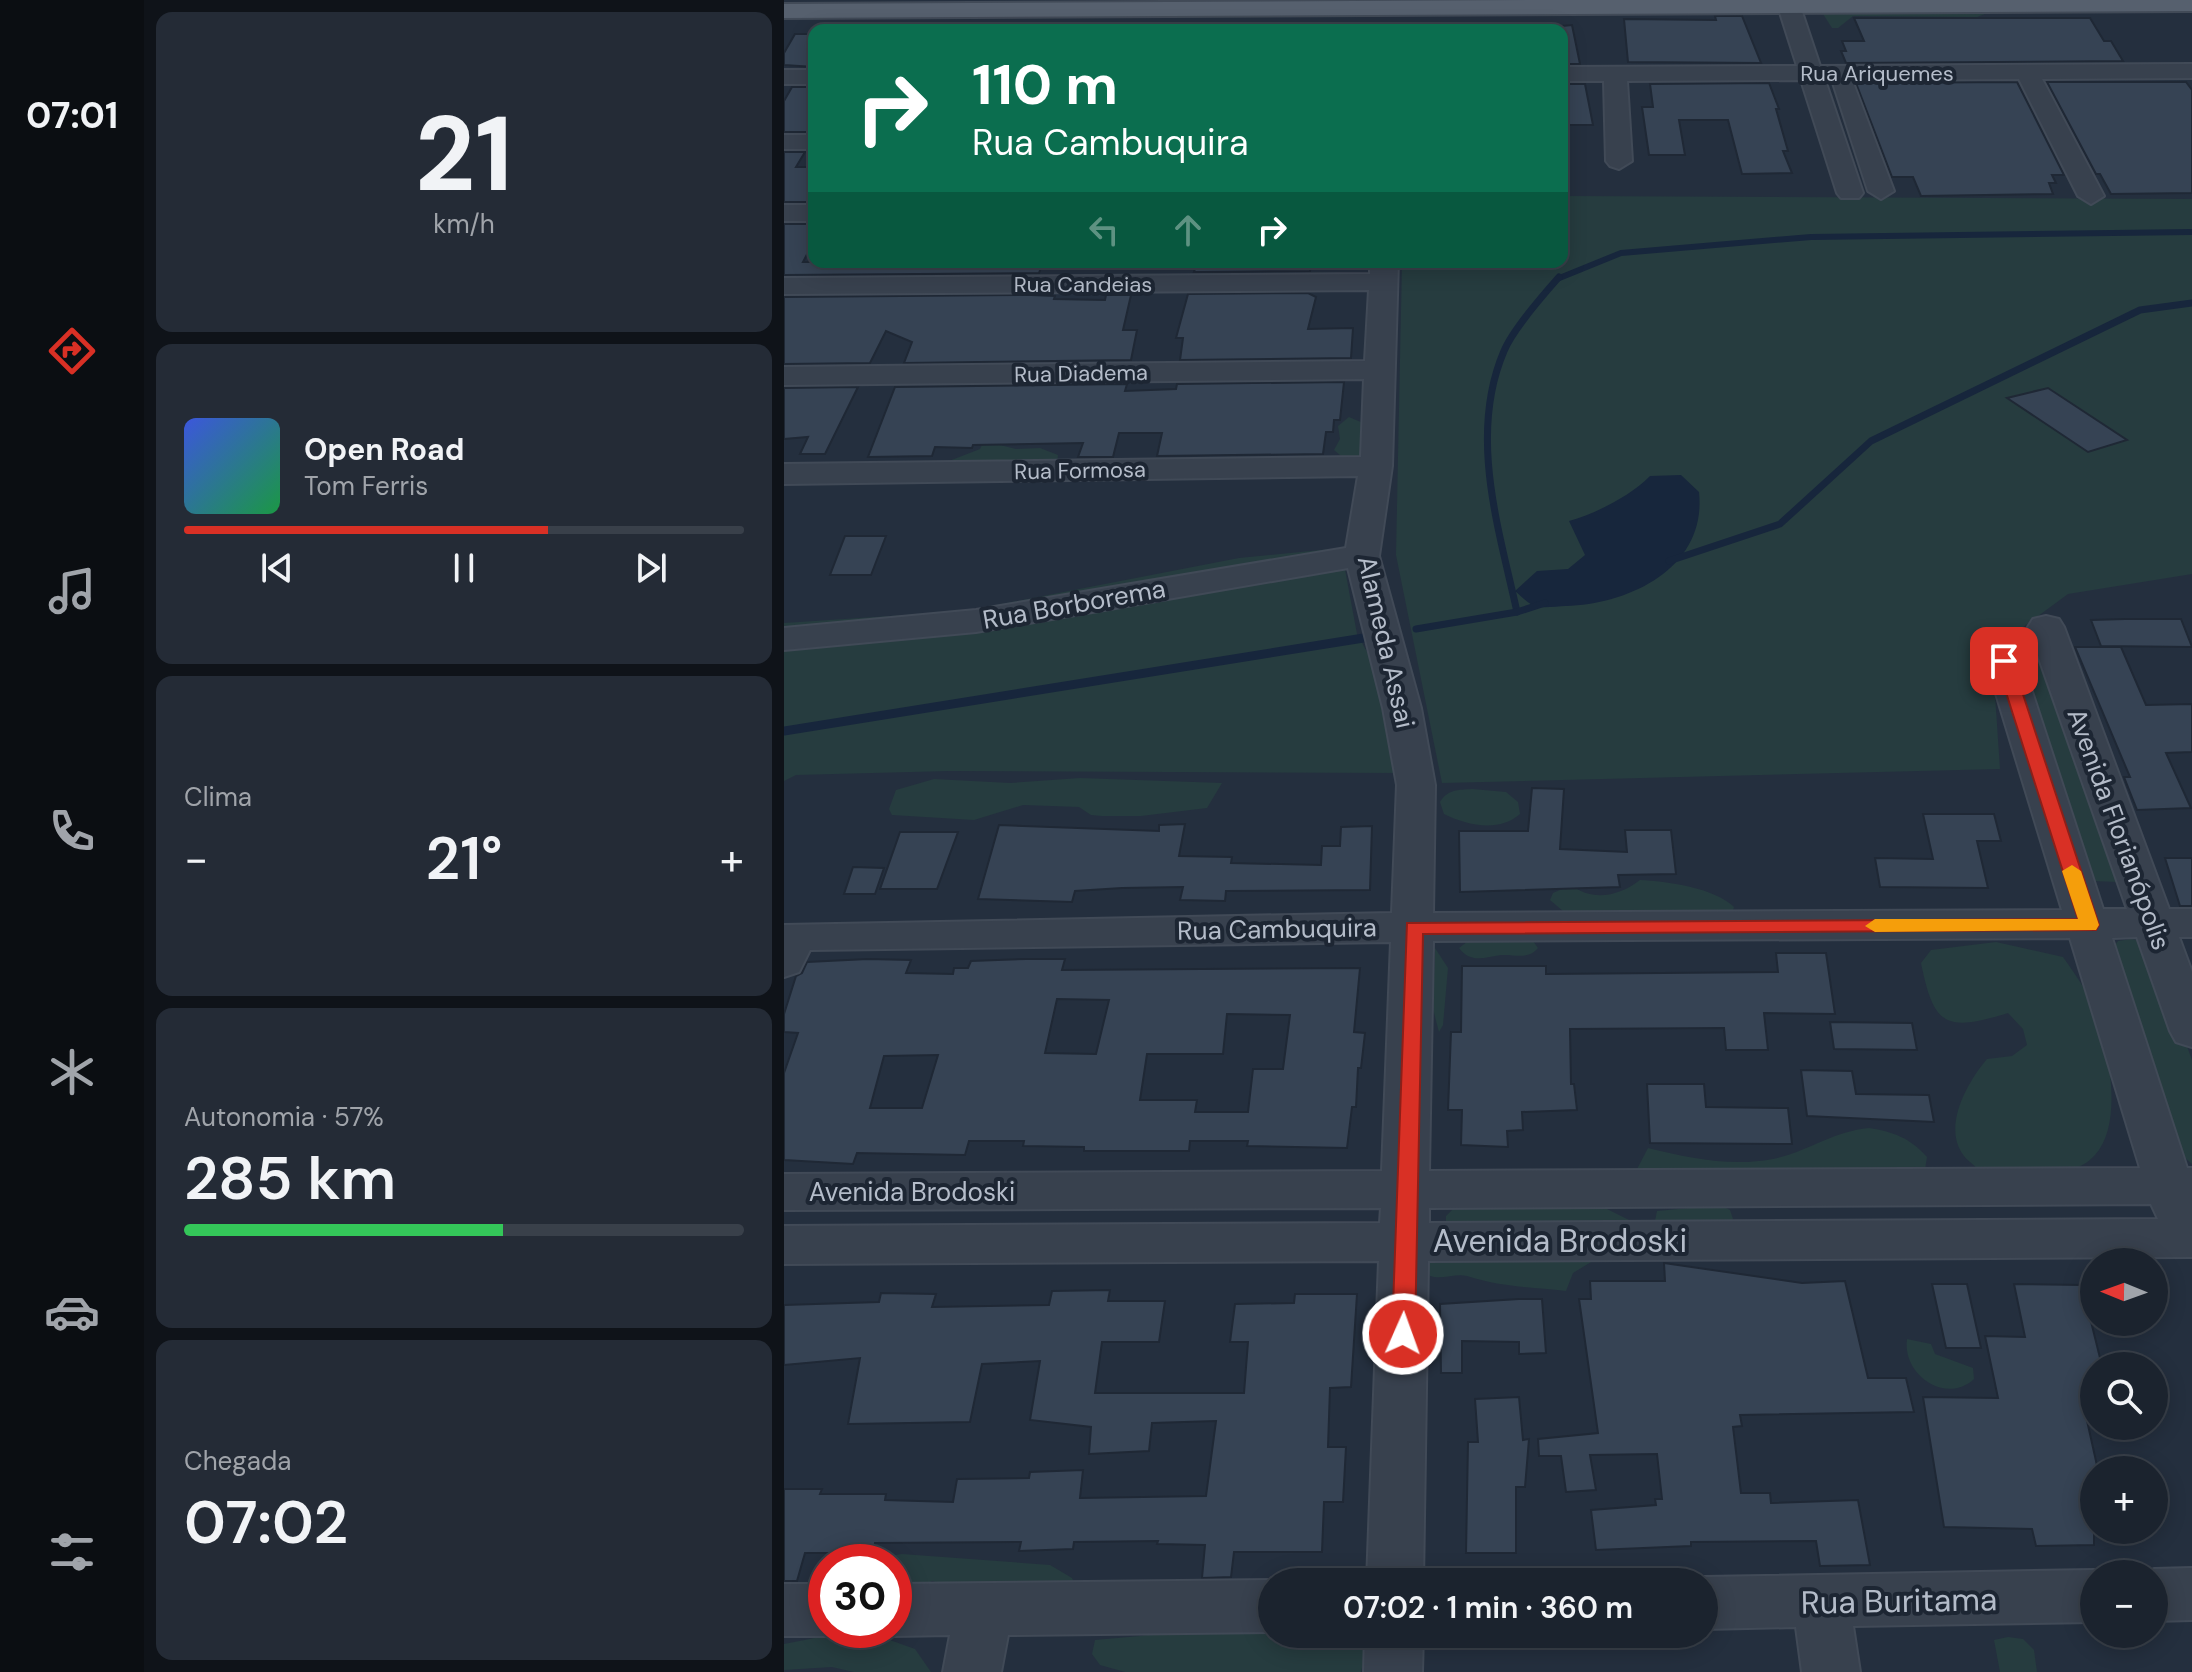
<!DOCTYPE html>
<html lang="pt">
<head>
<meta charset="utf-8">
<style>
	body { margin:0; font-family:"DM Sans",sans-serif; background:#242b36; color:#f1f3f6; height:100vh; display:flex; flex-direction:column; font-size:30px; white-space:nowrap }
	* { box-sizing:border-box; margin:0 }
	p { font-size:26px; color:#a0a4aa }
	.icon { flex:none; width:44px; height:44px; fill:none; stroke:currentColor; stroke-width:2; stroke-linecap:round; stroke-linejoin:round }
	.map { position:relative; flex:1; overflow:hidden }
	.details { display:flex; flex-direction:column; gap:12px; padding:12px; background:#0f1319; width:640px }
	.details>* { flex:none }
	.guide { position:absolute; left:24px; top:24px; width:760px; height:244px; border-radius:16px; box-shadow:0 4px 20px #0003,0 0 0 2px #39404a; background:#0b6e4f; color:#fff; overflow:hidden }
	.needle { width:52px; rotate:271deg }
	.fabs { position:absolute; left:1296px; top:1248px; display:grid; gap:16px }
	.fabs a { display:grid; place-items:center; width:88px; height:88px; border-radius:50%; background:#1b232e; box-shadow:0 4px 20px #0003,0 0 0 2px #39404a; font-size:40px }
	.speed { position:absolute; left:24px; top:1544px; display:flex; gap:16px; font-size:40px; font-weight:700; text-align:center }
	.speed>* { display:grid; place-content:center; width:104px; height:104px; border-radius:50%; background:#1b232e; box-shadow:0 4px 20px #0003,0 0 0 2px #39404a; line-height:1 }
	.speed .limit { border:12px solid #d22; background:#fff; color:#111 }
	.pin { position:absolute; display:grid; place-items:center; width:68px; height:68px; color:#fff; margin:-34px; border-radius:16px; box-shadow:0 4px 12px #0006 }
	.me { position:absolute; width:88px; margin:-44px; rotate:2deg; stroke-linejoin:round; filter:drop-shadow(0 0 6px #0008) }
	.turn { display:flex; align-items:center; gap:28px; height:168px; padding:0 32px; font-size:36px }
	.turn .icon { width:104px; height:104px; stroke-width:2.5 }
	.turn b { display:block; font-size:56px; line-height:68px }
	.lanes { display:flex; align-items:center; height:76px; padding:0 32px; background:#0003; justify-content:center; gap:40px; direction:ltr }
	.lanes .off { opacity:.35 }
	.big { font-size:60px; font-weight:600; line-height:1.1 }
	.details .card { flex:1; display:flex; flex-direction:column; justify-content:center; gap:12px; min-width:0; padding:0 28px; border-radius:16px; background:#242b36 }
	.details .dial { align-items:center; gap:0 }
	.dial b { font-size:104px; line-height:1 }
	.song { display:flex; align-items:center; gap:24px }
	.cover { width:96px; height:96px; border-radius:12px; background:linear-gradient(135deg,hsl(230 70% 55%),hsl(140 70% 35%)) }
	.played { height:8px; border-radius:4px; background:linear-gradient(90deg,#d93025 65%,#39404a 65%) }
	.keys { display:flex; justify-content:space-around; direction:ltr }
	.heat { display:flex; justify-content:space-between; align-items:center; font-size:44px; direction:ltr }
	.charge { height:12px; border-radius:6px; background:linear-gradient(90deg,#34c759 57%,#39404a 0) }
	.trip { position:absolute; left:474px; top:1568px; width:460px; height:80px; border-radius:40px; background:#1b232e; box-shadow:0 4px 20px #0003,0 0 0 2px #39404a; font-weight:600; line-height:80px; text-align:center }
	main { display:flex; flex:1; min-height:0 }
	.tab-bar { display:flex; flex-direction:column; width:144px; justify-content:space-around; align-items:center; background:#0b0e12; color:#a0a4aa }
	.tab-bar .icon { width:56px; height:56px }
	.tab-bar .on { color:#d93025 }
	.tab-bar b { font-size:36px; color:#f1f3f6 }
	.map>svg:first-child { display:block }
	.green { fill:#263c3f }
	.water { fill:#17263c }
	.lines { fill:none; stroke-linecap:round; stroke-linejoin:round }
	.stream-far2 { stroke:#17263c; stroke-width:6 }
	.stream-far1 { stroke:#17263c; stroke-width:7 }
	.stream { stroke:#17263c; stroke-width:9 }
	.building { fill:#364354; stroke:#1f2835; stroke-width:2; fill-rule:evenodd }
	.minor-casing { stroke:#414a57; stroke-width:4 }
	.major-casing { stroke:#414a57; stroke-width:4 }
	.minor { fill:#38414e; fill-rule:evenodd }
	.major { fill:#56606e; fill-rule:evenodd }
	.route { fill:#d93025; stroke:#8d1f18; stroke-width:2 }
	.slow { fill:#f59e0b }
	.labels { text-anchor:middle; stroke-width:8; stroke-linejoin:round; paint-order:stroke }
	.far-street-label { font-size:22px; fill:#b4bcc9; stroke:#1d2633 }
	.street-label { font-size:26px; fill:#b4bcc9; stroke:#1d2633 }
	.near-street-label { font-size:32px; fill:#b4bcc9; stroke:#1d2633 }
</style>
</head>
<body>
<main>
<nav class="tab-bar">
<b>07:01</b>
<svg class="icon on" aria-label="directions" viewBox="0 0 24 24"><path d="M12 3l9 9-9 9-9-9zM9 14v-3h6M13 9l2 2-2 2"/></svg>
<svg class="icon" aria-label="music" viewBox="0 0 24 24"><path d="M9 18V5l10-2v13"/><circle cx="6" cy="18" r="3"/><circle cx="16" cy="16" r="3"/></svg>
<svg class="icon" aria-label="phone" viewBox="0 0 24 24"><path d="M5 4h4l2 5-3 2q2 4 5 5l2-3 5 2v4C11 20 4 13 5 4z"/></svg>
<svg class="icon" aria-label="climate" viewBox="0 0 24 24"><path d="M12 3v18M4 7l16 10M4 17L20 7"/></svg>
<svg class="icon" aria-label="car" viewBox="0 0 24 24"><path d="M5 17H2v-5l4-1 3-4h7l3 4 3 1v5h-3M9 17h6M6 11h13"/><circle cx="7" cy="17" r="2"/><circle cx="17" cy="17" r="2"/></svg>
<svg class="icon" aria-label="filters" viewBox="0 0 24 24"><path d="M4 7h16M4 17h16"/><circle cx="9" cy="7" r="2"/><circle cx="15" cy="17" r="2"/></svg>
</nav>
<section class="details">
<div class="card dial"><b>21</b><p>km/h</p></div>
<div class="card">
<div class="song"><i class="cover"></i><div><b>Open Road</b><p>Tom Ferris</p></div></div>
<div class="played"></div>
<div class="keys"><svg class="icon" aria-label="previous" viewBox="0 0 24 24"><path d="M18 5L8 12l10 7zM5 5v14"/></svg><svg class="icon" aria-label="pause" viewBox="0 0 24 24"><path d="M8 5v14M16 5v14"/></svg><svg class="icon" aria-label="next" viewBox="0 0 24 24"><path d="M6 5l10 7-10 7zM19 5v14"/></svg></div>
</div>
<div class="card"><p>Clima</p>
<div class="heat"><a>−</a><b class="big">21°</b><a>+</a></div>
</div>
<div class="card"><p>Autonomia · 57%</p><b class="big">285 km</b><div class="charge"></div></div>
<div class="card"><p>Chegada</p><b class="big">07:02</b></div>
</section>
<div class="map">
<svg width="1408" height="1672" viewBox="0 0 1408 1672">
	<rect width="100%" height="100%" fill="#242f3e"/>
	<g class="green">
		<path d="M1046 8 1203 11 1206 12 1193 17 1069 16 1054 28H1048L1039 14Z"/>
		<path d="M778 196 1408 199V574L1284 594 1208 650 1216 769 658 783 612 555 618 262H778Z"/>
		<path d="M565 417 579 423 583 452 576 458 562 460 550 450 556 439 554 426Z"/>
		<path d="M200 441 232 449 256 448 274 455 273 464H168L165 461 196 449Z"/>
		<path d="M557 548 573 634 601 684 617 773 165 771 12 775 0 781V623L181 611 455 558Z"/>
		<path d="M1249 659 1261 661 1334 882 1309 881 1237 660Z"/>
		<path d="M296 778 438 783 423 808 357 816H318L307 815 295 807 239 805 190 820 108 815 105 809 112 790 150 779 226 783Z"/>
		<path d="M688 789 722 792 734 802 736 814C715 833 682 825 660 814L656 802C664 789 674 790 688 789Z"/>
		<path d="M856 880C882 881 931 888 950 907L948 914 875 911 867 915 786 917 766 900 769 893 787 885C808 902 836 896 856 880Z"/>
		<path d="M707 937 717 941H749L754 948C744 960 731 954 717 955 701 957 687 964 675 948L688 938Z"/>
		<path d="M1347 939 1362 942 1368 950 1408 1060V1164L1399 1156 1329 948 1334 941Z"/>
		<path d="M1212 942 1279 957C1287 968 1303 991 1308 1003 1324 1039 1341 1123 1311 1155 1294 1174 1266 1175 1243 1174 1230 1174 1213 1176 1200 1173 1195 1171 1190 1165 1186 1162 1154 1135 1181 1085 1203 1059L1228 1056 1243 1045 1239 1029 1224 1013C1162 1032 1150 1027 1137 963L1147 950Z"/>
		<path d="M651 948 664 968 659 1025 655 1032 649 1009Z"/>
		<path d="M1085 1128C1110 1132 1126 1138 1143 1157L1140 1176 852 1171 864 1148C905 1158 947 1167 989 1159 1023 1152 1050 1131 1085 1128Z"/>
		<path d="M815 1205 845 1220 847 1229 662 1225V1216L669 1209 679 1206 738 1208Z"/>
		<path d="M936 1205 946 1210 949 1219 942 1227 869 1231 873 1211Z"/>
		<path d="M645 1256H817L789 1273 782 1291C746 1287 717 1287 683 1276 672 1273 658 1280 646 1276L642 1267Z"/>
		<path d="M1123 1339 1147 1344 1151 1354 1189 1368 1190 1379C1162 1405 1118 1375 1123 1339Z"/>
		<path d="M118 1554 266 1565 288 1578 293 1589 174 1587 148 1581 139 1586 110 1584V1562H70Z"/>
		<path d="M488 1616V1634H586L577 1672H341L316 1665 308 1654 311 1640 356 1636Z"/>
		<path d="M89 1634 131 1649 147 1672H70L48 1667 0 1670V1644L46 1635Z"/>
		<path d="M1224 1637 1239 1639 1250 1650 1253 1672H1216L1210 1640Z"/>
	</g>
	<path class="water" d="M897 475 915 492C923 567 847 604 782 606 773 606 759 609 751 606 744 604 737 596 731 591L753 571 784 569 801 555 785 521C813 513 846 496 866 476Z"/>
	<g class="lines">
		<path class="stream-far2" d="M773 279 837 253 1027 237 1408 232"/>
		<g class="stream-far1">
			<path d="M885 561 996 524 1087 441 1356 310 1408 303"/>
			<path d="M733 612C715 529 684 435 720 351 729 329 759 295 775 277"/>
			<path d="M632 629 733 612 761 603"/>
		</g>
		<path class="stream" d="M0 731 592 636"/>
	</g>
	<g class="building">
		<path d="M931 16H958L977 63 844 62 840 19 932 20Z"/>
		<path d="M1070 18H1306L1320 41H1327L1339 61 1062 63 1057 51H1062L1058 41H1080Z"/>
		<path d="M788 25 796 64H778V26Z"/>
		<path d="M11 34H30V67L0 65V53Z"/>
		<path d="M1233 82 1280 175H1268L1272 183H1265L1269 194 1137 196 1129 177H1108L1072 83Z"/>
		<path d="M1263 82H1402L1408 90V193L1327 194 1316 174H1312Z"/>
		<path d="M985 83 995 109H992L1004 151H999L1008 173 958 174 944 120H895L901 155H865L858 107H869L866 84Z"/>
		<path d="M778 84H801L809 125H778Z"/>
		<path d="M8 87H30V132H0V101Z"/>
		<path d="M0 152H21L12 167H30V202H0Z"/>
		<path d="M0 224H30V241L19 262H259L255 273 0 275Z"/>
		<path d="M413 262H527L526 271 410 272Z"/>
		<path d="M524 293 532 297 524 329 569 328 567 358 396 360 399 338H392L404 294Z"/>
		<path d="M247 295 271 296 270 299 321 300 322 295H347L339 330H353L347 360 120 363 128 342 102 331 86 363 0 364V297Z"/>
		<path d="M560 382 556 420H550L549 432H542L539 454 373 456 378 433H335L329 457H294L299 443 189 445 188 448 151 447 148 456 84 457 111 387 343 384 341 391 392 389 393 384Z"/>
		<path d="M74 387 41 454H16L24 437 0 439V388Z"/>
		<path d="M1264 388 1343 440 1304 452 1223 398Z"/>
		<path d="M61 536H102L87 575H46Z"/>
		<path d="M1341 619H1397L1408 647 1317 646 1307 620Z"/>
		<path d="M1291 647H1337L1362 705 1408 704V752L1382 753 1407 808 1353 810 1340 777H1346Z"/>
		<path d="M748 788 780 789 776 849 843 852 841 830H887L892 874 834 875 836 887 676 892 675 831H744Z"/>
		<path d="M1139 814H1210L1217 841H1193L1204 888 1096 887 1091 858 1149 859Z"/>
		<path d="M401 824 395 856 448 857 447 863 537 865 538 846H556L557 827 588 826 586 890 442 891 441 901 396 900 399 887 338 888 291 891 288 902 194 899 215 825 375 831V825Z"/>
		<path d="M116 832H174L153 889H96Z"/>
		<path d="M1381 858H1408V906H1396Z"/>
		<path d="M69 867 100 868 91 894H60Z"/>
		<path d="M992 953H1042L1051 1014 980 1013 984 1050H942L940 1028 786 1029 787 1084H790L793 1110 738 1112 739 1130 723 1131 724 1147 677 1145 678 1110H664L667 1032H677L678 966H762V974L994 972Z"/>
		<path d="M84 959 127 960 122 973 169 974 170 968H184L187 961 242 959H281L278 970 576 968 570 1032 581 1033 577 1068H574L572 1107H568L563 1148 463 1146 464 1141H406L405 1151H300V1147L239 1146 240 1141H185L181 1155 73 1153 69 1164 0 1160V1073L14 1033 0 1032V1014L12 976 18 973 23 962ZM273 999 325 1000 312 1054 261 1053ZM443 1014 506 1015 499 1069H469L464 1112H411L413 1100H356L363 1054H439ZM154 1055 138 1108H86L100 1056Z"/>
		<path d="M1046 1022 1128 1023 1133 1050 1050 1049Z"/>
		<path d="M1017 1070 1068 1071 1072 1094 1145 1095 1150 1122 1023 1116Z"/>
		<path d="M863 1084H920L922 1107 1004 1108 1008 1144 866 1143Z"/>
		<path d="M880 1263 1018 1283 1061 1281 1084 1378H1122L1130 1412 956 1415 958 1426 949 1427 957 1493H986L987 1503 1074 1500 1086 1565 1036 1566 1032 1541 907 1542V1546L812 1550 807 1510 872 1505 871 1499H878L873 1454 806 1455 812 1490 782 1492 777 1456H755L754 1439 814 1433 795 1299H807L806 1281H881Z"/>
		<path d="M1148 1284H1183L1197 1348H1162Z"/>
		<path d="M1230 1284 1298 1285 1318 1366H1310V1407H1300L1314 1470H1310V1545L1252 1546 1248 1529 1160 1527 1139 1397 1214 1398 1201 1336 1241 1337Z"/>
		<path d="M326 1290 324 1301H381L375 1342H318L311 1393H460L464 1342H446L451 1304 510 1303 511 1294H573L567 1387 546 1388 544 1447H562L559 1502H540L538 1552H450L447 1577 418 1578 421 1545 373 1544 374 1541 290 1542 289 1549 235 1551 237 1542 91 1543 89 1553H21L13 1581H0V1489H38L36 1494H102L101 1500 169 1502 173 1479 245 1478 246 1472 299 1470 296 1498 422 1496 432 1421 368 1423 365 1451 305 1454 307 1427 246 1420 256 1361 198 1364 186 1422 64 1424 76 1358 0 1365V1305L95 1302 97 1293 152 1294 148 1307 265 1305 268 1291Z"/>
		<path d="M735 1299H758L762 1353 735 1354V1342L678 1341V1373H657L656 1304Z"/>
		<path d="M735 1397 739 1440 745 1439 741 1487H732V1553H682L684 1442H694L691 1399Z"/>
	</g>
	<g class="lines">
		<defs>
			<g id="minor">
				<path d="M992 0H1014L1036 66 1408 64V78L1258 79 1320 196 1307 204 1294 196 1235 79 1068 80 1110 191 1097 199 1084 191 1048 80H1041L1079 193 1075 198H1057L1053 193 1017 80 843 81 848 161 835 169 826 166 822 161 820 81H778V67L1013 66Z"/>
				<rect x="0" y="70" width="30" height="14"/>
				<rect x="0" y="135" width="30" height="14"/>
				<rect x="0" y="205" width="30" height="16"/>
				<path d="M586 262H614L608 466 595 556 637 708 651 785 649 913 1278 910 1202 661 1207 653 1220 650 1233 653 1238 661 1319 909H1343L1244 627 1249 619 1262 616 1275 619 1280 627 1385 909H1408V937H1395L1408 972V1047L1392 1042 1386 1031 1353 937 1328 938 1403 1168H1408V1257L644 1261 639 1582H583L595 1261 0 1264V1226L596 1223 597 1208 0 1210V1174L598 1171 607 942 26 950 15 972 0 977V925L608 913 613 785 599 708 564 568 192 632 0 650V628L192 610 562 548 574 476 0 484V464L577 457 580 379 0 385V367L581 361 585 290 0 294V278L586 274ZM1286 938 1356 1168 645 1171 649 941ZM1367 1204 1374 1219 645 1223V1208Z"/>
				<path d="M1408 1568V1620L1370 1621V1574H1357L1370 1569Z"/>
				<path d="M1310 1570 1320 1574H1310V1622L1069 1626 1076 1672H1018L1012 1627 920 1629V1582H907L920 1577Z"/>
				<path d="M488 1580 493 1582H488V1632L224 1635 217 1672H159L166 1635 110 1636 94 1630H110V1584Z"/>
				<path d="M0 1584H42V1630H58L42 1636H0Z"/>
				<path d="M581 1634H639L638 1672H580Z"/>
			</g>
			<path id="major" d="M763 0H1408V11L0 18V4Z"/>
		</defs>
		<use href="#minor" class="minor-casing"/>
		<use href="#major" class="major-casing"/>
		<use href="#minor" class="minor"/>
		<use href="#major" class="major"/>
	</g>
	<path class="route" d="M1220 656 1228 661 1315 925 1312 930 639 934 631 1334 627 1341H611L608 1334 623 923 1294 919 1212 661Z"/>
	<path class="slow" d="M1288 865 1297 871 1315 925 1312 930 1091 932 1081 926 1091 919H1294L1278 871Z"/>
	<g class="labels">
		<g class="far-street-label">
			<text x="1093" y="81">Rua Ariquemes</text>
			<text x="299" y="292">Rua Candeias</text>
			<text transform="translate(297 373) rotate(-1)" y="8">Rua Diadema</text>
			<text transform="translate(296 470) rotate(-1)" y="8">Rua Formosa</text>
		</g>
		<g class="street-label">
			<text transform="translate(290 604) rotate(-10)" y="9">Rua Borborema</text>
			<text transform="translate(602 642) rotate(77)" y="9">Alameda Assai</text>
			<text transform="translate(1335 829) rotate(70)" y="9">Avenida Florianópolis</text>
			<text transform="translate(493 929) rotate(-1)" y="9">Rua Cambuquira</text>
			<text x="128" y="1201">Avenida Brodoski</text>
		</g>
		<g class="near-street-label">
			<text x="776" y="1252">Avenida Brodoski</text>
			<text transform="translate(1115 1601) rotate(-1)" y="11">Rua Buritama</text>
		</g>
	</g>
</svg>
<div class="fabs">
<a><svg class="needle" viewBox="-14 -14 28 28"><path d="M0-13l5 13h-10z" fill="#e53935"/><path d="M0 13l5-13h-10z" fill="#a0a4aa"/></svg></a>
<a><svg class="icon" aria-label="search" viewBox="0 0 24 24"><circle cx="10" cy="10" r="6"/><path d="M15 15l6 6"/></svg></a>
<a>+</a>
<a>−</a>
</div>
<div class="speed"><div class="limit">30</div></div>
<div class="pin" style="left:1220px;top:661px;background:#d93025"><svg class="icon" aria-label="arrive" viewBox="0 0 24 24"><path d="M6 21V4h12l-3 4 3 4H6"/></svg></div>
<svg class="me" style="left:619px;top:1334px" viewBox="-20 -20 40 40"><circle r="17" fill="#d93025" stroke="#fff" stroke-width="3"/><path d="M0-11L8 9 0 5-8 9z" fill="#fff"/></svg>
<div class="trip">07:02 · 1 min · 360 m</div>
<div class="guide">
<div class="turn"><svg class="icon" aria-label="right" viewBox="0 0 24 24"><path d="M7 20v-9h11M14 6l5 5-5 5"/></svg><div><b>110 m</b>Rua Cambuquira</div></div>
<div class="lanes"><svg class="icon off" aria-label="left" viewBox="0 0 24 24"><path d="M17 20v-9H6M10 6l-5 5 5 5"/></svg><svg class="icon off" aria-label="ahead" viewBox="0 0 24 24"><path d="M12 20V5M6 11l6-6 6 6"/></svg><svg class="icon" aria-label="right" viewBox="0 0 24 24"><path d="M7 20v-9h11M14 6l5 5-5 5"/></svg></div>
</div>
</div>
</main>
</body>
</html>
